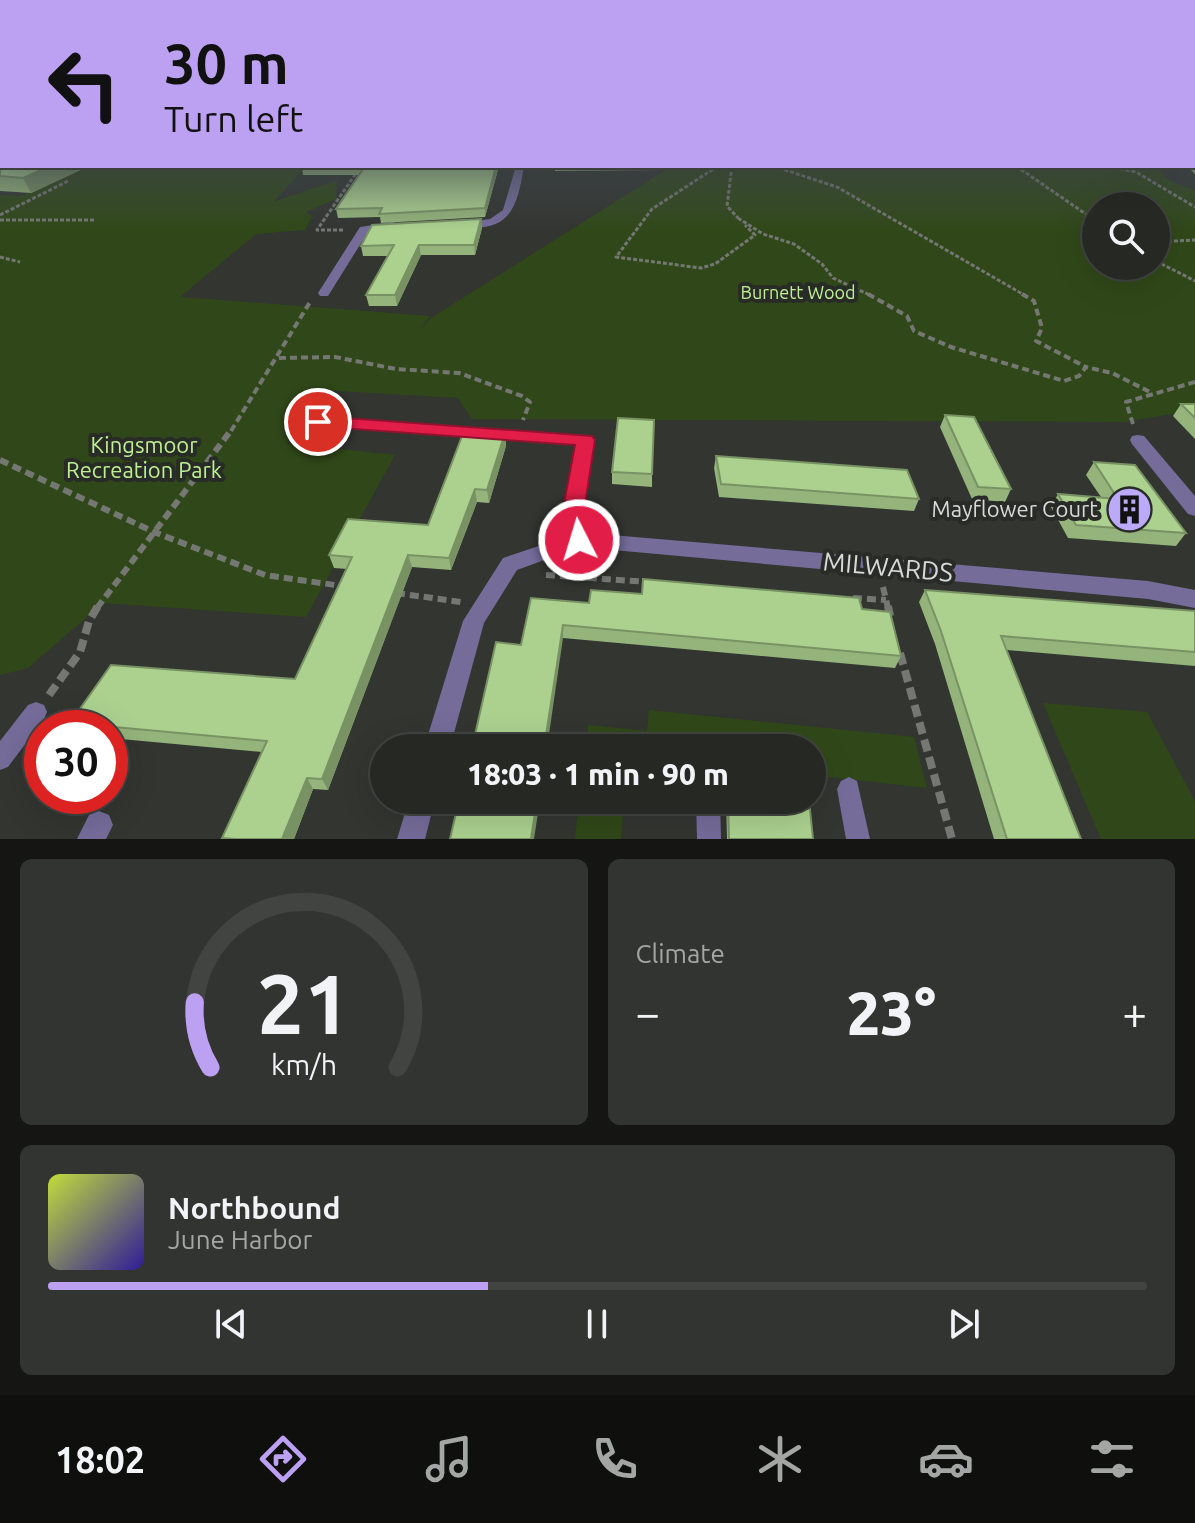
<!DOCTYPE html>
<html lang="en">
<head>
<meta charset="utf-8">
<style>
	body { margin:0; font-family:Ubuntu,sans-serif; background:#323431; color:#f1f3f6; height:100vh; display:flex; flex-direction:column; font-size:30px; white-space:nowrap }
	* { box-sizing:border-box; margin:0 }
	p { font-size:26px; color:#a4a6a6 }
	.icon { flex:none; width:44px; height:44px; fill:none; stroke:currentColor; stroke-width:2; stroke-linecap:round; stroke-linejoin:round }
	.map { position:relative; height:839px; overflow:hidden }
	.panel { display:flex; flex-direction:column; gap:20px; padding:20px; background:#151614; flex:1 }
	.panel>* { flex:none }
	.hud { position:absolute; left:0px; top:0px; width:1196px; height:168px; box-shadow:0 8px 32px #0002,0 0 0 2px #424441; background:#bca0f2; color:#111; overflow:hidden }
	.buttons { position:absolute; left:1082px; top:192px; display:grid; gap:16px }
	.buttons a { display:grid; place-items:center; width:88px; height:88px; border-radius:50%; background:#262824; box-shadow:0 8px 32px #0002,0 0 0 2px #424441; font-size:40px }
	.speed { position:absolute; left:24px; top:710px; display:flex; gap:16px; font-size:40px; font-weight:700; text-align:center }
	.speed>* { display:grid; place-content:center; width:104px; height:104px; border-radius:50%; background:#262824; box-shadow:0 8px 32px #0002,0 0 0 2px #424441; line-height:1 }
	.speed .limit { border:12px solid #d22; background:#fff; color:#111 }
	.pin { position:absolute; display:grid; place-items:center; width:68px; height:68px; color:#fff; margin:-34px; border:4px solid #fff; border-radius:50%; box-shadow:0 2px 8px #0007 }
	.me { position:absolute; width:88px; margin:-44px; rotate:355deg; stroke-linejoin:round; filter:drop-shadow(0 0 6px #0008) }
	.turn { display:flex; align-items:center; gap:28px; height:168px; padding:0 32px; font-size:36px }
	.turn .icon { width:104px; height:104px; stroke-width:2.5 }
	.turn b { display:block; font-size:56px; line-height:68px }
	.big { font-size:60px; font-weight:800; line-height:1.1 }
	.panel .card { flex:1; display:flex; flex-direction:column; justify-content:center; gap:12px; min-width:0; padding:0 28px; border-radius:12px; background:#323431 }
	.panel .dial { align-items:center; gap:0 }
	.dial svg { height:208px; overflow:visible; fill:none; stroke:#424441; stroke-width:7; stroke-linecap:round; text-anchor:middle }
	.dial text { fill:#f1f3f6; stroke:none }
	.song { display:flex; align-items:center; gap:24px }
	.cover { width:96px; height:96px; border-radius:12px; background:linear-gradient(135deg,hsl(70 70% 55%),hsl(250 70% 35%)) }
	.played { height:8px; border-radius:4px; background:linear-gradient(90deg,#bca0f2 40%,#424441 40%) }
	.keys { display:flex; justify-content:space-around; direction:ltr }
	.heat { display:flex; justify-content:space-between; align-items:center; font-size:44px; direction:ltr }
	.panel .tiles { flex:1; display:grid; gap:20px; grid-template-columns:1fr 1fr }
	.card:last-child { grid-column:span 2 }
	.trip { position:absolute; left:370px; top:734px; width:456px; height:80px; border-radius:40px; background:#262824; box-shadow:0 8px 32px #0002,0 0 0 2px #424441; font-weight:800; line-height:80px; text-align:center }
	.dock { display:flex; height:128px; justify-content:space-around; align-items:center; background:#0f100e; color:#a4a6a6 }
	.dock .icon { width:56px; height:56px }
	.dock .current { color:#bca0f2 }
	.dock b { font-size:36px; color:#f1f3f6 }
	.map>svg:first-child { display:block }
	.green { fill:#304819; fill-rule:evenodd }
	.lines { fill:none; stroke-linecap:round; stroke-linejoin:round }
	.path-far3 { stroke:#757773; stroke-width:3; stroke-dasharray:4 2; stroke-linecap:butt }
	.path-far2 { stroke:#757773; stroke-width:4; stroke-dasharray:7 4; stroke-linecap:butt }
	.path-far1 { stroke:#757773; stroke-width:6; stroke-dasharray:9 5; stroke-linecap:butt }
	.path { stroke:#757773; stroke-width:8; stroke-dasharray:12 6; stroke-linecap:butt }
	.lane { fill:#756c9a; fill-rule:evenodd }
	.street { fill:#756c9a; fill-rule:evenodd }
	.wall { fill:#94b47b }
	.shaded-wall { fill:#789264 }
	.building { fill:#acd18f; stroke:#789264; stroke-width:2 }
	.route { fill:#e11d48; stroke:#92132f; stroke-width:2 }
	.labels { text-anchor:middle; stroke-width:8; stroke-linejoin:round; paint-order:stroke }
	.far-park-label { font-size:18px; fill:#beef95; stroke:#282b26 }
	.park-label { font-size:22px; fill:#beef95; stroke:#282b26 }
	.poi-label { font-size:22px; fill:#d7d9d6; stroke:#282b26; text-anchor:end }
	.near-street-label { font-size:26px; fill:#d7d9d6; stroke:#282b26 }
</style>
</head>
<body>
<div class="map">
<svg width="1195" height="839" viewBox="0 0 1195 839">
	<rect width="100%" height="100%" fill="#323530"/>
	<g class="green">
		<path d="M89 166H307L273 202 337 180 336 199 306 212 312 216 305 230 256 234 180 297 430 316 419 331 431 318 672 166H1155L1170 181 1195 190V410L1125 422 472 419 458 398 322 390 287 443 395 455 306 617 103 603 28 668 0 675V195L22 196ZM1096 206H1156V266H1096Z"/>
		<path d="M1043 703 1147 712 1195 801V839H1101Z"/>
		<path d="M649 710 914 737 927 788 812 775V748H586L588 725 647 731Z"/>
		<path d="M579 800H624L621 839H575Z"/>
	</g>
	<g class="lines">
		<g class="path-far3">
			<path d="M718 166 652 209 616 257 701 268 715 264 755 235 745 225"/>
			<path d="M732 166 727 206 738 218"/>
			<path d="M773 166 837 187 1026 296"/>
			<path d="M1016 166 1096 221"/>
			<path d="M1108 166 1136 172 1195 207"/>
			<path d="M0 215 68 181"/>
			<path d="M738 218 763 234 794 244 822 264 833 278 872 296"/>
			<path d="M0 220H95"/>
			<path d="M343 230H317L361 166"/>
			<path d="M1156 242 1195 240"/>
			<path d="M0 257 20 262"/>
			<path d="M1156 261 1195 281"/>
		</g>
		<g class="path-far2">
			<path d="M868 294 907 316 914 331 951 347 1064 381 1079 376 1086 367 1112 373 1152 393"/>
			<path d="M1022 294 1034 301 1042 328 1036 341 1086 367"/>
			<path d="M279 358 335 357 396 369 459 373 522 396 530 402 523 420"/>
			<path d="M1133 424 1126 402 1195 382"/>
			<path d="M231 431 310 302"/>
		</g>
		<g class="path-far1">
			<path d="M0 460 154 532 265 575 342 586"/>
			<path d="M546 575 648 582"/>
			<path d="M883 587 888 608"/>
			<path d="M396 593 461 602"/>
			<path d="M853 598 886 600"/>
			<path d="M97 608 232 429"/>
		</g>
		<g class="path">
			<path d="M888 606 890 616"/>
			<path d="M900 653 952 839"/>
			<path d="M49 695 80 652 89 621 98 606"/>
		</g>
		<g class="lane">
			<path d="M318 418 585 435 592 440 585 445 313 425 311 422 313 419Z"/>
			<path d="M36 702 44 705 47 712 44 719 8 767 0 770V741L28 705Z"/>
			<path d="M849 777 857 781 870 839H846L837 789 841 781Z"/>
			<path d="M696 800H720L721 839H697Z"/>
		</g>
		<g class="street">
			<path d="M0 117H2L0 122Z"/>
			<rect x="1194" y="126" width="1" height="5"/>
			<path d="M516 166H524C517 209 510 233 459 227V223L490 219 503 210Z"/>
			<path d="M392 222 396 223V227L368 232 328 296H320L318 293 360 227Z"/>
			<path d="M585 435 593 440 585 498 588 533 1148 581 1195 590V608L1148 599 580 547 517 570 484 623 450 748H424L463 621 503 558 569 536 567 498 577 440Z"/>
			<path d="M1138 435 1144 436 1195 496V516L1188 514 1132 444 1130 440 1132 436Z"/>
			<path d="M409 800H435L425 839H397Z"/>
			<path d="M99 811 109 815 113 825 106 839H77L89 815Z"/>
		</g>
	</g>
	<g class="wall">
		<path d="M1195 142V174L1187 166H1194Z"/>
		<path d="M0 146 89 166 31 193 0 191Z"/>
		<path d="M302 166H499L485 217 381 223 380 217 338 218 336 209 359 175H303Z"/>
		<path d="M555 166H662V170L555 171Z"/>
		<path d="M481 219 482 228 475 255H421L397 306H369L366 295 388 256H363L361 246Z"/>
		<path d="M1181 404H1195V439L1173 416Z"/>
		<path d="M945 415 1011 489 1005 502 972 499 940 427Z"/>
		<path d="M505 433 506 446 489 503 477 502 451 570 412 567 328 790 313 789 294 839H223L222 838 262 752 110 738V728H75L70 723 295 679 347 569 334 568 329 555 428 525Z"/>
		<path d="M716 456 919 499 914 511 719 497 714 468Z"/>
		<path d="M1094 462 1186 533 1176 546 1068 538 1051 507 1058 494 1101 497 1086 475Z"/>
		<path d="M612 472 652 474V487L612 484Z"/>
		<path d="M925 590 1195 611V666L1007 650 1081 839H994L935 644 919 602Z"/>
		<path d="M642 594 862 609 901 656 895 668 563 638 521 645 589 603Z"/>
		<path d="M726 800H809L813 839H727Z"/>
	</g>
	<g class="shaded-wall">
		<path d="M50 166H89L31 193 23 178Z"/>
		<path d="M496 166H499L485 217V208Z"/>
		<path d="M481 219 482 228 475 255 474 245Z"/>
		<path d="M419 245 421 255 397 306 395 295Z"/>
		<path d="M505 433 506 446 489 503 487 490Z"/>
		<path d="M475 489 477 502 451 570 449 558Z"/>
		<path d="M408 555 412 567 328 790 322 779Z"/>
		<path d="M563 625V638L547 748H544Z"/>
		<path d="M307 778 313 789 294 839H282Z"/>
		<path d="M537 800H540L534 839H531Z"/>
	</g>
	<g class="building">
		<path d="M0 146H2V166H50L23 178 0 176Z"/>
		<path d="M302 166H496L485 208 379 214 382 208 336 209 365 166 301 167Z"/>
		<path d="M481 219 474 245H419L395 295H366L394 245 361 246 372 225Z"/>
		<path d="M1181 404H1195V418Z"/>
		<path d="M945 415 974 417 1011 489 978 487Z"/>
		<path d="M618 418 654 420 652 474 612 472Z"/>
		<path d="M464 431 505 433 487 490 475 489 449 558 408 555 322 779 307 778 282 839H235L222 838 267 741 70 723 111 665 295 679 352 557 329 555 348 519 428 525Z"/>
		<path d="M716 456 907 470 919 499 721 484Z"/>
		<path d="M1094 462 1135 465 1186 533 1076 525 1058 494 1118 499Z"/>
		<path d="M643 579 859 598 862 609 890 612 901 656 563 625 544 748H472L496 642 521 645 531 598 589 603 591 590 642 594Z"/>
		<path d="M925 590 1195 611V652L1001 636 1081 839H1007L941 631Z"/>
		<path d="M459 800H537L531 839H450Z"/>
		<path d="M728 800H809L813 839H729Z"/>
	</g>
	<linearGradient id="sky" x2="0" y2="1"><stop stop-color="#1c1d1a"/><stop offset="0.49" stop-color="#495159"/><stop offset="1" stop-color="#495159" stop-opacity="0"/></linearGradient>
	<rect width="1195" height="231" fill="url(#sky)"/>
	<path class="route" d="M318 416 592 436 595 440 586 498 590 540 579 549 568 540 565 498 575 445 312 426 309 422Z"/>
	<defs>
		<symbol id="building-disc" viewBox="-11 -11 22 22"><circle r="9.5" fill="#baaaf7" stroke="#282b26"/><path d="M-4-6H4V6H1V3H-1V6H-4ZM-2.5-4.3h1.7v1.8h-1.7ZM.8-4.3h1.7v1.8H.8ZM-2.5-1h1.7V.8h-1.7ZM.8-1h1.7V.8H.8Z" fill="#111"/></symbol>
	</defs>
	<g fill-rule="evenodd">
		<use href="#building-disc" x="1104" y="484" width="51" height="51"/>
	</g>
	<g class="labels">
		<g class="far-park-label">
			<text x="798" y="299">Burnett Wood</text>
		</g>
		<g class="park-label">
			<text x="144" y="453">Kingsmoor<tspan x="144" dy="25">Recreation Park</tspan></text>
		</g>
		<g class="poi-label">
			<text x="1098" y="517">Mayflower Court</text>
		</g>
		<g class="near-street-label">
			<text transform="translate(888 567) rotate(5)" y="9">MILWARDS</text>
		</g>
	</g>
</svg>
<div class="buttons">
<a><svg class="icon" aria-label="search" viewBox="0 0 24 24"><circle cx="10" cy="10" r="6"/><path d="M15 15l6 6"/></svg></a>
</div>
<div class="speed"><div class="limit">30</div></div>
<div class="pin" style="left:318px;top:422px;background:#d93025"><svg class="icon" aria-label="arrive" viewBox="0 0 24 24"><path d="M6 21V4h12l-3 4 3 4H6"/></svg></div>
<svg class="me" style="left:579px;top:540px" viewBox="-20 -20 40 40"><circle r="17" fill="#e11d48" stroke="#fff" stroke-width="3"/><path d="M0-11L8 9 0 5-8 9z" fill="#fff"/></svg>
<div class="trip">18:03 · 1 min · 90 m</div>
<div class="hud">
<div class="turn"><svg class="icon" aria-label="left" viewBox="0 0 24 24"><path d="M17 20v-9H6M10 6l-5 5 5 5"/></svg><div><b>30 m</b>Turn left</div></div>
</div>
</div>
<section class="panel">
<div class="tiles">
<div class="card dial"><svg viewBox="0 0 100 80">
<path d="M14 69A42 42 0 1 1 86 69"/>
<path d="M14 69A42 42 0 0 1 8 44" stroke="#bca0f2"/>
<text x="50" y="56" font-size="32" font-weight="700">21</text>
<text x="50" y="72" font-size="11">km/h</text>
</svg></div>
<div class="card"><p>Climate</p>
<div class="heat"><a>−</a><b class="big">23°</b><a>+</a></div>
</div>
<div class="card">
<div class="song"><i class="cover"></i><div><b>Northbound</b><p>June Harbor</p></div></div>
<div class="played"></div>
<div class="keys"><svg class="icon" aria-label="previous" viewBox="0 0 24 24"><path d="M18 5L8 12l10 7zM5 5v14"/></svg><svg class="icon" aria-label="pause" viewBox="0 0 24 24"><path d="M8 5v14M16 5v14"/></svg><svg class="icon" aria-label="next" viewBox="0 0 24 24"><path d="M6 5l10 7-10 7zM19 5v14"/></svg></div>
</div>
</div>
</section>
<nav class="dock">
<b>18:02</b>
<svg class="icon current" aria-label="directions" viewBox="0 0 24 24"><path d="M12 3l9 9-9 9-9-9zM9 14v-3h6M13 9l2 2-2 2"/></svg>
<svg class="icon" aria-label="music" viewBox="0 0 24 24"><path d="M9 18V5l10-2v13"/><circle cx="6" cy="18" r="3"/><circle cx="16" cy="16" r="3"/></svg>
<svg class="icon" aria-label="phone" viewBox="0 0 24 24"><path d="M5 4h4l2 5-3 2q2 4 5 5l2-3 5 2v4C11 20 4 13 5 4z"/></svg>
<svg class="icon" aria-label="climate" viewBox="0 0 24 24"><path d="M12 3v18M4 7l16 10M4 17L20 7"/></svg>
<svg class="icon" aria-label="car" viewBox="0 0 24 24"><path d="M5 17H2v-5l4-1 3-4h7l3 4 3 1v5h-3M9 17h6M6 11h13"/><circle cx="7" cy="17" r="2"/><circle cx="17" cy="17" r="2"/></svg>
<svg class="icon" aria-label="filters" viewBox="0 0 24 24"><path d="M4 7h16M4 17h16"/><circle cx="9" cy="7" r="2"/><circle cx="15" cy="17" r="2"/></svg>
</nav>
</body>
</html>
